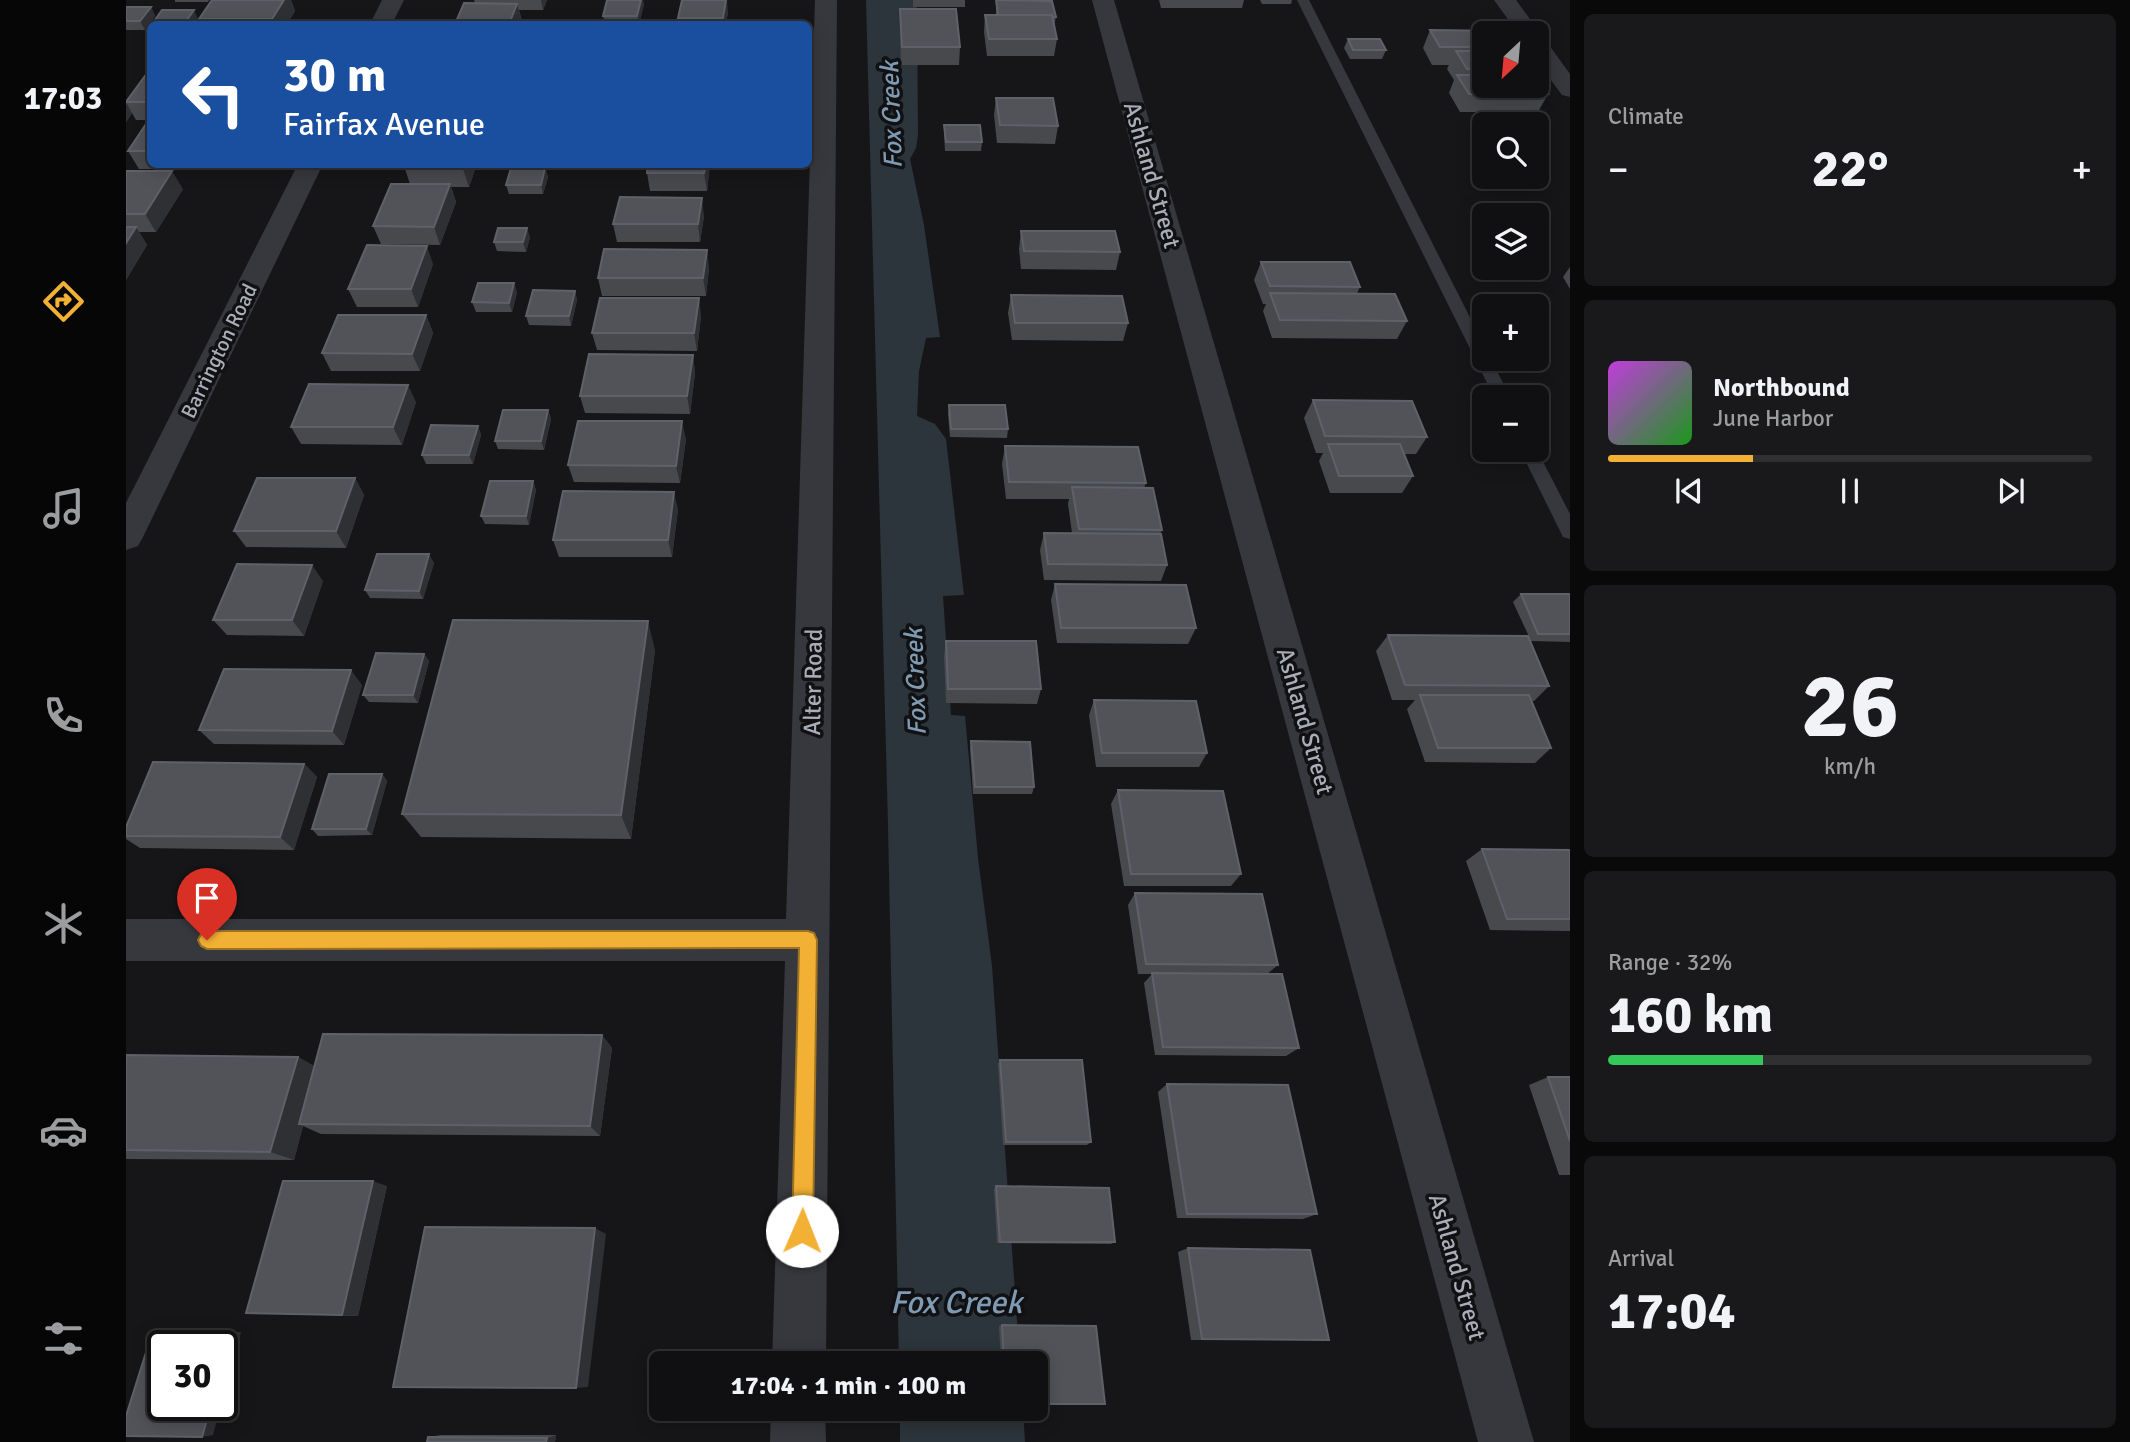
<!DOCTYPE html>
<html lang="en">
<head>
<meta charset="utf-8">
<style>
	body { margin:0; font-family:Signika,sans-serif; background:#19191b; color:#f1f3f6; height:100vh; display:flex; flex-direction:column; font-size:26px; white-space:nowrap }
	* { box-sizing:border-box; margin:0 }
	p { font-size:23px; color:#9c9d9f }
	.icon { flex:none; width:38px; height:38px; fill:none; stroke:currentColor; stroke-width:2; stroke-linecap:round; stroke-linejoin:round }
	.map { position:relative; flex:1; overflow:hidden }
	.side { display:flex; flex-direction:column; gap:14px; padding:14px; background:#09090a; width:560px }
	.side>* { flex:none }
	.top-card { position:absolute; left:21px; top:21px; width:665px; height:147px; border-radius:10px; box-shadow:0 4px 18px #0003,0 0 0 2px #303032; background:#1a4fa0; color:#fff; overflow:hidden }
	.needle { width:46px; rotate:206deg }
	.buttons { position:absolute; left:1346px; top:21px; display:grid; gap:14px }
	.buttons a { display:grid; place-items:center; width:77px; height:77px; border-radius:10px; background:#101012; box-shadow:0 4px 18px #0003,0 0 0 2px #303032; font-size:35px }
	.speed { position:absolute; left:21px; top:1330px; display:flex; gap:14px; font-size:35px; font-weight:700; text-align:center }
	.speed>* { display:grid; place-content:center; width:91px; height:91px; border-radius:50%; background:#101012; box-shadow:0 4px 18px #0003,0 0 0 2px #303032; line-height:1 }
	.speed .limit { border:4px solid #111; border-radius:10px; background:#fff; color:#111 }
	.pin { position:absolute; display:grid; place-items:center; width:60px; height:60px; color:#fff; margin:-72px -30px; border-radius:50% 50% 50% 0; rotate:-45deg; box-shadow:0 0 7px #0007 }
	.pin .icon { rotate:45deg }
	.me { position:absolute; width:77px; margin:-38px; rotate:1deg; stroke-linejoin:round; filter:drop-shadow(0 0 5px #0008) }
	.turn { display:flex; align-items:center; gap:24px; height:147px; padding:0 21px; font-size:32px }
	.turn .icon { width:91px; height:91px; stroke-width:2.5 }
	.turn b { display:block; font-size:49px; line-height:60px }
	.big { font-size:52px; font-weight:800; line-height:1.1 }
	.side .widget { flex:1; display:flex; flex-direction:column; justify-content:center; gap:10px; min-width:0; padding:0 24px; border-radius:10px; background:#19191b }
	.side .dial { align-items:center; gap:0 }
	.dial b { font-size:91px; line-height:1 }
	.song { display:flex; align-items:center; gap:21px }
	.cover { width:84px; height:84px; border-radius:10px; background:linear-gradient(135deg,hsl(290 70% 55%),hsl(120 70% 35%)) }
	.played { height:7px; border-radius:4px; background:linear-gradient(90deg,#f2b134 30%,#303032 30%) }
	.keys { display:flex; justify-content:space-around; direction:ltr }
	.heat { display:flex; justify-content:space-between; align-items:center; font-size:38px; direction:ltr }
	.charge { height:10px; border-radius:5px; background:linear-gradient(90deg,#34c759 32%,#303032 0) }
	.trip { position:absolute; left:523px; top:1351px; width:399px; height:70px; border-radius:10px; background:#101012; box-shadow:0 4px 18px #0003,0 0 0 2px #303032; font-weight:800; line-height:70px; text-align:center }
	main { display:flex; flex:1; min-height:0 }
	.tabs { display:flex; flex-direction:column; width:126px; justify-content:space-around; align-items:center; background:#060607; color:#9c9d9f }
	.tabs .icon { width:49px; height:49px }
	.tabs .current { color:#f2b134 }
	.tabs b { font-size:32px; color:#f1f3f6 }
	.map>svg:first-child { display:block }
	.water { fill:#2c353c }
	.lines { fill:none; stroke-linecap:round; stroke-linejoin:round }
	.service { fill:#37383d; fill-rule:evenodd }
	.minor { fill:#37383d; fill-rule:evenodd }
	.wall { fill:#47494d }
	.shaded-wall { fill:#2f3033 }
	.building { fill:#525359; stroke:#5f6168; stroke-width:2 }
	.route { fill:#f2b134; stroke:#9d7322; stroke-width:2 }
	.labels { text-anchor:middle; stroke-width:7; stroke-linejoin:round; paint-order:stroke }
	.far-street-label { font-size:21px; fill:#a8adb8; stroke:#111113 }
	.street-label { font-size:24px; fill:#a8adb8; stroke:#111113 }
	.water-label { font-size:26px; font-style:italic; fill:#7f9bb3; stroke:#111113 }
	.near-water-label { font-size:32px; font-style:italic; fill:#7f9bb3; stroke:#111113 }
</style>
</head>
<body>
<main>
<nav class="tabs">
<b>17:03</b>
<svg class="icon current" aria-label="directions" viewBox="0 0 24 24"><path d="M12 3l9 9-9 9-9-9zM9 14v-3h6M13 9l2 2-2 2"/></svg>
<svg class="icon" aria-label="music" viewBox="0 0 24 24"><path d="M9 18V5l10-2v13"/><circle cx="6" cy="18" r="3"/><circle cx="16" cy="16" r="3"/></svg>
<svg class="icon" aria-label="phone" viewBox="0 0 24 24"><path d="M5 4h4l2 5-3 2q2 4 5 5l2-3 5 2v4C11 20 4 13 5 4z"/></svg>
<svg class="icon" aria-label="climate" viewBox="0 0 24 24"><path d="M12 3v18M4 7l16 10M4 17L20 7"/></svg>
<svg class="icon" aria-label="car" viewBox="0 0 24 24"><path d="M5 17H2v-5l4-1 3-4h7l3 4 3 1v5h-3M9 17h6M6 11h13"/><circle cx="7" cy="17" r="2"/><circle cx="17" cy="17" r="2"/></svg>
<svg class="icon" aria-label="filters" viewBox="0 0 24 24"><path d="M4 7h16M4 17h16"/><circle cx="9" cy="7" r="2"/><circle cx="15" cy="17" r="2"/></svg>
</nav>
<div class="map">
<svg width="1444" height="1442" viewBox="0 0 1444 1442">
	<rect width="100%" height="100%" fill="#161618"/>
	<g class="water">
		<path d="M740 0H790L791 10 792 135 790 148 784 159 798 225 814 337 800 338 793 371 791 416 809 424 820 439 838 595 817 596 825 715 839 716 852 858 866 966 894 1363H773L762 825Z"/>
		<path d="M774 1409H897L899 1442H774Z"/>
	</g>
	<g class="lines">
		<g class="service">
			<path d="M1171 0H1183L1358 345V359H1365L1384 397H1368Z"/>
			<path d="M1410 448 1444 514V539L1437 537 1394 450Z"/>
		</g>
		<g class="minor">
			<path d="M256 0H278L266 24H244Z"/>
			<path d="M689 0H711L700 1363H646L659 961H0V919H660Z"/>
			<path d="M966 0H988L1408 1442H1352Z"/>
			<path d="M1368 0H1390L1414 33 1412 37 1418 38 1444 74V97L1436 95 1410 60V33H1392Z"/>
			<path d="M172 164H197L17 537 12 546 0 550V503Z"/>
			<path d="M645 1409H699L700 1442H644Z"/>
		</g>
	</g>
	<g class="wall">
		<path d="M49 0H83L82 2H49Z"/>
		<path d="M86 0H165L169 11 161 24H75L73 19Z"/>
		<path d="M348 0H421L417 10H393L396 21 394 24H329L349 3Z"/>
		<rect x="787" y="0" width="52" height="7"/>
		<path d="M870 0 930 17 928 26 931 39 928 56H861L858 32 859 15H870Z"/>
		<path d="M1033 0H1118L1116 8H1035Z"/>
		<path d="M1134 0H1166L1165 4H1136Z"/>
		<path d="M518 4 513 24H479L477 16Z"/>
		<path d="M0 7H25L29 16 19 30H0Z"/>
		<path d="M774 9 834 47 833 65H775L774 26Z"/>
		<path d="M602 12 600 24H553L552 18Z"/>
		<path d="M1304 30 1358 33V86L1422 94 1412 112H1334L1323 93 1328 80 1321 69 1323 65H1306L1297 48Z"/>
		<path d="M1222 39 1260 50 1256 59H1224L1218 48Z"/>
		<path d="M24 69V164H75L72 169H13L2 151 24 120H10L6 113 0 122V100H2Z"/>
		<path d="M870 98 932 126 929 144 871 143 868 115Z"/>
		<path d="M818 125 856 142 855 151H819L818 134Z"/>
		<path d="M351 164 343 187H325L330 202 314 245 255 244 247 226 284 184 279 169Z"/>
		<path d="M584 164 581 191H524L521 173Z"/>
		<path d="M419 168 422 177 417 194H383L380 185Z"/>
		<path d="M0 171 57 189 30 232H13L21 245 0 280Z"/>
		<path d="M578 216 574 242H491L487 224Z"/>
		<path d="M895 231 994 252 990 270 895 269 893 249Z"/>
		<path d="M404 237 400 252 371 251 368 242Z"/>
		<path d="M1135 262 1234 287 1231 293 1281 321 1271 339 1146 338 1137 311 1140 304H1137L1128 280Z"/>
		<path d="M307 264 292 307H231L222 289Z"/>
		<path d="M1444 267V289L1437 277Z"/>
		<path d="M583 268 580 296H476L472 278Z"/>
		<path d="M449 291 451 300 445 326 403 325 400 316Z"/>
		<path d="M391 292 386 312H350L346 302Z"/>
		<path d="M885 295 1002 323 997 341 886 340 882 313Z"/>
		<path d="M1354 301 1358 306V328L1349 310Z"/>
		<path d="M1410 311 1420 328 1414 337H1410Z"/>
		<path d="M300 315 307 333 294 371H205L196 353Z"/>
		<path d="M575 316 571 351 471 350 466 333Z"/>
		<path d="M567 355 569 373 564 414 459 413 454 396Z"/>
		<path d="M1187 400 1301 437 1290 454H1278L1287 476 1276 493H1204L1193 461 1197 453H1190L1178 418Z"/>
		<path d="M290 402 276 445 175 444 165 427Z"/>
		<path d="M823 405 882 429 881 438 824 437 822 414Z"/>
		<path d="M422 410 425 419 418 450 372 449 369 441Z"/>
		<path d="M352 426 355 435 347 464H300L296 455Z"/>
		<path d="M560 439 554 483 448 482 442 465Z"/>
		<path d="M879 446 1020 483 1018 488 1036 530 1034 534 1041 565 1035 581 918 580 914 550 918 533H946L942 504 943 499H880L876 464Z"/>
		<path d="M229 478 238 495 220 548 120 547 108 531Z"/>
		<path d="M407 481 410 490 403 525 359 524 355 516Z"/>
		<path d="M552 509 546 557H433L427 540Z"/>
		<path d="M308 563 297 599 244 598 239 590Z"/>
		<path d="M197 581 178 636 101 635 87 620Z"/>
		<path d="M929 584 1070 628 1062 644 931 643 925 600Z"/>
		<path d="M1395 594H1444V642L1405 641 1387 602Z"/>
		<path d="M1262 635 1423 686 1408 701H1406L1425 748 1409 763 1299 762 1281 709 1289 700H1266L1250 651Z"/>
		<path d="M820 641 915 689 911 704 820 703 818 656Z"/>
		<path d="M529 650 505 839 295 837 276 814Z"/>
		<path d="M298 654 303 661 292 703 243 702 237 695Z"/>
		<path d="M236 685 218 745 88 744 73 730Z"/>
		<path d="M968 700 1081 753 1073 767H970L963 715Z"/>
		<path d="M845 741 908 787 906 794H847L844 748Z"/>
		<path d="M178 764 191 777 168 850 14 848 0 839V827Z"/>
		<path d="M256 774 261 781 246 835 192 836 186 829Z"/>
		<path d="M992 790 1115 874 1105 886H998L985 804Z"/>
		<path d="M1356 849 1444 850V931L1364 930 1340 861Z"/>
		<path d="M1009 893 1152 965 1141 974 1173 1048 1160 1056 1029 1055 1018 983 1026 974H1012L1002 905Z"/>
		<path d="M476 1035 486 1048 474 1136 195 1134 177 1126 168 1160 0 1159V1055L172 1057 188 1066Z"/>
		<path d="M874 1060 965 1142 961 1145H877L872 1064Z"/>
		<path d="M1422 1077H1444V1175H1433L1403 1085Z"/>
		<path d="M1041 1084 1191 1214 1177 1219 1051 1218 1032 1092Z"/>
		<path d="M261 1186 232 1316 120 1313Z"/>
		<path d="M870 1186 989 1242 985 1244 871 1243 868 1189Z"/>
		<path d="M1062 1248 1203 1340H1065L1052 1252Z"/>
		<path d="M876 1325 910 1363H875L873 1326Z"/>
		<path d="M315 1435H430L429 1442H301L302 1437Z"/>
	</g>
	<g class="shaded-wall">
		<path d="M158 0H165L169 11 161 24H148L146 19Z"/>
		<path d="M415 0H421L417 10Z"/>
		<path d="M515 0H517L518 4 513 24 511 16Z"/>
		<path d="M600 0H601L602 12 600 24H598L597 18Z"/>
		<path d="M391 4 396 21 394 24H383Z"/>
		<path d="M25 7 29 16 19 30 14 21Z"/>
		<path d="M68 10 72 19 68 24H59Z"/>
		<path d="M1 104 6 113 0 122V105Z"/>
		<path d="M339 164H351L343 187 337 169Z"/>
		<path d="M580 164H584L581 191 578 173Z"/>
		<path d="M419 168 422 177 417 194 415 185Z"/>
		<path d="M46 171 57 189 30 232 19 214Z"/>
		<path d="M324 184 330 202 314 245 308 227Z"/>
		<path d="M576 198 578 216 574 242 572 224Z"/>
		<path d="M10 227 21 245 0 280V243Z"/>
		<path d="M401 228 404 237 400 252 397 242Z"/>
		<path d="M301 246 307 264 292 307 285 289Z"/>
		<path d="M581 250 583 268 580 296 577 278Z"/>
		<path d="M388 283 391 292 386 312 383 303Z"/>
		<path d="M449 291 451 300 445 326 443 316Z"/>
		<path d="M573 298 575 316 571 351 568 333Z"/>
		<path d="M300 315 307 333 294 371 286 354Z"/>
		<path d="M567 355 569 373 564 414 561 396Z"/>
		<path d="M282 385 290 402 276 445 267 427Z"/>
		<path d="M422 410 425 419 418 450 415 441Z"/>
		<path d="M556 421 560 439 554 483 550 466Z"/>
		<path d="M352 426 355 435 347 464 343 455Z"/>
		<path d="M229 478 238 495 220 548 210 531Z"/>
		<path d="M407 481 410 490 403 525 400 516Z"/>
		<path d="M548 492 552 509 546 557 542 540Z"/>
		<path d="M303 554 308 563 297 599 293 591Z"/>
		<path d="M186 565 197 581 178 636 166 620Z"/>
		<path d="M522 621 529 650 505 839 495 815Z"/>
		<path d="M298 654 303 661 292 703 287 695Z"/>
		<path d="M225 670 236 685 218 745 206 731Z"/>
		<path d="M178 764 191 777 168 850 154 837Z"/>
		<path d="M256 774 261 781 246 835 240 829Z"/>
		<path d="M476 1035 486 1048 474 1136 464 1126Z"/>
		<path d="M172 1057 193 1069 173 1124 177 1126 168 1160 144 1152Z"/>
		<path d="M247 1181 261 1186 232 1316 216 1315Z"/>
		<path d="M469 1228 480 1234 462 1387 450 1388Z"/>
		<path d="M105 1332H115L96 1402V1364Z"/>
		<path d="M85 1405H95L87 1435 76 1437Z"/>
		<path d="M430 1435 429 1442H420L421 1438Z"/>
	</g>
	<g class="building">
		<path d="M86 0H158L146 19H73Z"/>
		<path d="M481 0H515L511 16H477Z"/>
		<path d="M556 0H600L597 18H552Z"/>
		<path d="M870 0 926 1 930 17H927L926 15H872Z"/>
		<path d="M338 3 391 4 383 24H329Z"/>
		<path d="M0 7H25L14 21H0Z"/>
		<path d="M774 9H830L834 47H776Z"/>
		<path d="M36 10H68L58 24H26Z"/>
		<path d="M859 15H926L931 39H863Z"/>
		<path d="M1304 30 1375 31 1377 33H1358V47H1314Z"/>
		<path d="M1222 39H1254L1260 50H1227Z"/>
		<path d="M1330 51H1358V69H1341Z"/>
		<path d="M24 69V102H0Z"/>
		<path d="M1331 75H1358V86H1410V78L1422 94H1343Z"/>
		<path d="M870 98H927L932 126 874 125Z"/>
		<path d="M24 118V151H2Z"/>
		<path d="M818 125H854L856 142H820Z"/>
		<path d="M280 164H339L337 169H279Z"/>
		<path d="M522 164H580L578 173H521Z"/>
		<path d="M385 168H419L415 185H380Z"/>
		<path d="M0 171H46L19 214H0Z"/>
		<path d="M265 184H324L308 227 247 226Z"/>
		<path d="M494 197 576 198 572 224H487Z"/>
		<path d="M0 227H10L0 243Z"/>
		<path d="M372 228H401L397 242H368Z"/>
		<path d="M895 231H989L994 252 898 251Z"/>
		<path d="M241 245 301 246 285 289H222Z"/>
		<path d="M478 249 581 250 577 278H472Z"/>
		<path d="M1135 262H1224L1234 287 1144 286Z"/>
		<path d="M352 283H388L383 303 346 302Z"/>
		<path d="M407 290 449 291 443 316H400Z"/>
		<path d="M1144 293 1269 294 1281 321 1154 320Z"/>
		<path d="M885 295 996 296 1002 323H889Z"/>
		<path d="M474 298H573L568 333H466Z"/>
		<path d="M1354 301H1405L1408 306H1358V308Z"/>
		<path d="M1410 311 1420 328H1410Z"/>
		<path d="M212 315H300L286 354 196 353Z"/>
		<path d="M463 354 567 355 561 396H454Z"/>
		<path d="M183 384 282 385 267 427H165Z"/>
		<path d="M1187 400 1286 401 1301 437 1199 436Z"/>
		<path d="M823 405H879L882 429H825Z"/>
		<path d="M377 410H422L415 441H369Z"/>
		<path d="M452 421H556L550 466 442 465Z"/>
		<path d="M305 425 352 426 343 455H296Z"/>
		<path d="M1202 444H1274L1287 476H1213Z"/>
		<path d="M879 446 1012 447 1020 483 883 482Z"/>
		<path d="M131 478H229L210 531H108Z"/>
		<path d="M364 481H407L400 516H355Z"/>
		<path d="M946 487 1027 488 1036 530 953 529Z"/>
		<path d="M437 491 548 492 542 540H427Z"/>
		<path d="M918 533 1035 534 1041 565 922 564Z"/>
		<path d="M251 554H303L293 591 239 590Z"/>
		<path d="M111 564 186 565 166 620H87Z"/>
		<path d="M929 584 1060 585 1070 628H935Z"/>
		<path d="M1395 594H1444V634H1412Z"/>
		<path d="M327 620 522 621 495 815 276 814Z"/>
		<path d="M1262 635 1402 636 1423 686 1279 685Z"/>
		<path d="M820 641H910L915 689H822Z"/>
		<path d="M250 653 298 654 287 695H237Z"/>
		<path d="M98 669 225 670 206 731 73 730Z"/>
		<path d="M1294 695H1403L1425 748H1312Z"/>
		<path d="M968 700 1070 701 1081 753H976Z"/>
		<path d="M845 741 904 742 908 787H849Z"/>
		<path d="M27 762 178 764 154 837 0 836V827Z"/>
		<path d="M203 774H256L240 829H186Z"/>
		<path d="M992 790 1097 791 1115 874H1005Z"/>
		<path d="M1356 849 1444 850V919H1381Z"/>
		<path d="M1009 893 1136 894 1152 965 1020 964Z"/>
		<path d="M1026 973 1156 974 1173 1048 1037 1047Z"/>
		<path d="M197 1034 476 1035 464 1126 173 1124Z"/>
		<path d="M0 1055 172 1057 144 1152 0 1150Z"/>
		<path d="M874 1060H956L965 1142H880Z"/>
		<path d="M1422 1077H1444V1141Z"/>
		<path d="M1041 1084 1162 1085 1191 1214H1061Z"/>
		<path d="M157 1181H247L216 1315 120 1313Z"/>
		<path d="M870 1186 983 1188 989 1242H874Z"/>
		<path d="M299 1227 469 1228 450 1388 267 1387Z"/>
		<path d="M1062 1248 1184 1250 1203 1340 1076 1339Z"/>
		<path d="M876 1325 970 1326 979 1404H910V1363H878Z"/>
		<path d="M27 1330 105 1332 96 1364V1346H37V1405H85L76 1437 0 1436V1416Z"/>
		<path d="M302 1437 421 1438 420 1442H301Z"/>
	</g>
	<path class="route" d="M81 931H682L688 933 691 940 687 1231 684 1238 676 1241 669 1238 666 1231 673 948 81 949 75 946 72 940 75 934Z"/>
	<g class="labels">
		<g class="far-street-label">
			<text transform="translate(93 351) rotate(-64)" y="7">Barrington Road</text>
		</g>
		<g class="street-label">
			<text transform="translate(1026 175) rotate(74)" y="8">Ashland Street</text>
			<text transform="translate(687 682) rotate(-89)" y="8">Alter Road</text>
			<text transform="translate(1179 721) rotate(74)" y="8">Ashland Street</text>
			<text transform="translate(1331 1267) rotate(74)" y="8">Ashland Street</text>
		</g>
		<g class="water-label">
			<text transform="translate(765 115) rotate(-92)" y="9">Fox Creek</text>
			<text transform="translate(789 682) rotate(-92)" y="9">Fox Creek</text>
		</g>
		<g class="near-water-label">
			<text x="830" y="1313">Fox Creek</text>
		</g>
	</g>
</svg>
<div class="buttons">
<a><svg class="needle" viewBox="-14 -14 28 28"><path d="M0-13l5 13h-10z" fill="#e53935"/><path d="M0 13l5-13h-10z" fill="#9c9d9f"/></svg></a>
<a><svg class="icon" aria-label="search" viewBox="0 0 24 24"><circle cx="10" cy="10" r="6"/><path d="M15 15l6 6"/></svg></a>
<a><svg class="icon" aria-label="layers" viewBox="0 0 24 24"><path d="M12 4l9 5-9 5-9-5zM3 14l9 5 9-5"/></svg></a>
<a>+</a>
<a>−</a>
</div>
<div class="speed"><div class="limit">30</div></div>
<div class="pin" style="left:81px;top:940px;background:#d93025"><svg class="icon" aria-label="arrive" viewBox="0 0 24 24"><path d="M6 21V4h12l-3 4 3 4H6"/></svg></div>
<svg class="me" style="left:676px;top:1231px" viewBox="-20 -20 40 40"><circle r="19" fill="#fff"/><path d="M0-13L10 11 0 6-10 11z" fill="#f2b134"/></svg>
<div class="trip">17:04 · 1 min · 100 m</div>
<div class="top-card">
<div class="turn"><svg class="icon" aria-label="left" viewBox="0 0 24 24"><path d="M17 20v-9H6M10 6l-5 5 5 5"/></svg><div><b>30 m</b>Fairfax Avenue</div></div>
</div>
</div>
<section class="side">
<div class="widget"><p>Climate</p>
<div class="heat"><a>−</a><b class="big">22°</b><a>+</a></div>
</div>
<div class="widget">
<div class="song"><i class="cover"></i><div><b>Northbound</b><p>June Harbor</p></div></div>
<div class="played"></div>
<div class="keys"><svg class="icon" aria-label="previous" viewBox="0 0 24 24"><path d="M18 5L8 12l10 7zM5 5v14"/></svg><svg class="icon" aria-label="pause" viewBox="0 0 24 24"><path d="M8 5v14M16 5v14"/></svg><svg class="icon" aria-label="next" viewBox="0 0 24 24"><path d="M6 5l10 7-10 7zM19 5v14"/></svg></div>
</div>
<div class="widget dial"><b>26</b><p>km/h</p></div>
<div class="widget"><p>Range · 32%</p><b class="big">160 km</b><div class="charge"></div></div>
<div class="widget"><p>Arrival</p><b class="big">17:04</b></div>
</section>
</main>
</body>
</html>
